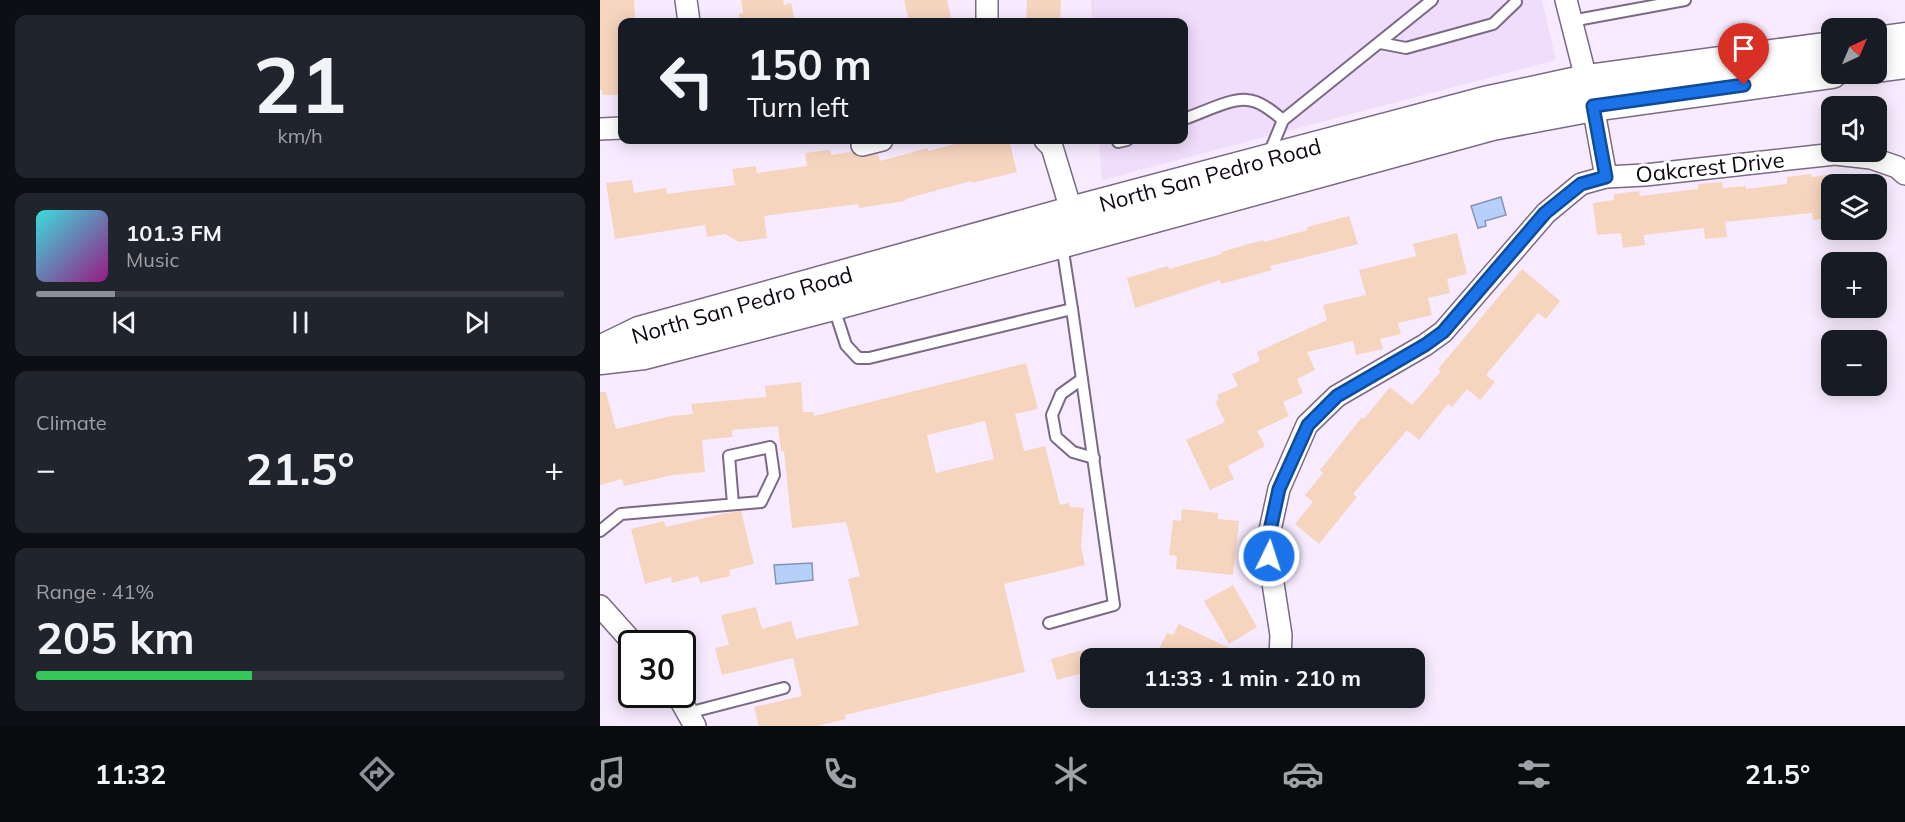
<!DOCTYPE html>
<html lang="en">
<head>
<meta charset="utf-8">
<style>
  body { margin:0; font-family:Mulish,sans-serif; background:#20242c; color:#f1f3f6; height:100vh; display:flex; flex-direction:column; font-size:22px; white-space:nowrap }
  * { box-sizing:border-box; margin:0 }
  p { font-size:20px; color:#9ea1a6 }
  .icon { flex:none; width:33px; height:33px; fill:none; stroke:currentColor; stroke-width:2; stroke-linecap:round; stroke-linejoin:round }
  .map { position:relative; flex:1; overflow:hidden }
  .drawer { display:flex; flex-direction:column; gap:15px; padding:15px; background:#0d0f14; width:600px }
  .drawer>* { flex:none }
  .hud { position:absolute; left:18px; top:18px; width:570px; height:126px; border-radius:12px; box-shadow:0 3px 15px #0003; background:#171b24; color:#f1f3f6; overflow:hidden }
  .needle { width:39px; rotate:44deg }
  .buttons { position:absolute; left:1221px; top:18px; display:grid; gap:12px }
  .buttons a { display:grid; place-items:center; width:66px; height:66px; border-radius:12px; background:#171b24; box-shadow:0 3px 15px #0003; font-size:30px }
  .speed { position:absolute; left:18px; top:630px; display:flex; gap:12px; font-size:30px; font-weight:700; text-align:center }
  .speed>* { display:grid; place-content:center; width:78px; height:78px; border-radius:50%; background:#171b24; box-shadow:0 3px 15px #0003; line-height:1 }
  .speed .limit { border:3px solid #111; border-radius:9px; background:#fff; color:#111 }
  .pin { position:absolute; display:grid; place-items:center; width:51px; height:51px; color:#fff; margin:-62px -26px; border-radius:50% 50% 50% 0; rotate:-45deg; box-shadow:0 0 6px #0007 }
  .pin .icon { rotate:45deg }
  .me { position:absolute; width:66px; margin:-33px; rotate:4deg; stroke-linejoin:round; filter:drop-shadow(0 0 4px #0008) }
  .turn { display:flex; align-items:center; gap:21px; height:126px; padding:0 30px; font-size:27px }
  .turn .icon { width:78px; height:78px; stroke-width:2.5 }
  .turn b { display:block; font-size:42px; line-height:51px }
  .big { font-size:45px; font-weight:700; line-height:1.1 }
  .drawer .card { flex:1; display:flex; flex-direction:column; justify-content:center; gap:9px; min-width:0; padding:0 21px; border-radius:12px; background:#20242c }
  .drawer .dial { align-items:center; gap:0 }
  .dial b { font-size:78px; line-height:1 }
  .song { display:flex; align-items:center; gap:18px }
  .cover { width:72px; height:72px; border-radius:9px; background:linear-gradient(135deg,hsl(180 70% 55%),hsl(310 70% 35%)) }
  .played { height:6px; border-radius:3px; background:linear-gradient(90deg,#8c9099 15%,#363941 15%) }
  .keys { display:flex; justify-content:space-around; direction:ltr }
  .heat { display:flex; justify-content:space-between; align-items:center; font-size:33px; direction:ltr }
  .charge { height:9px; border-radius:4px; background:linear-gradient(90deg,#34c759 41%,#363941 0) }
  .trip { position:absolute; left:480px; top:648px; width:345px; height:60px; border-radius:12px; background:#171b24; box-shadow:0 3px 15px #0003; font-weight:700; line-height:60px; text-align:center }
  .tabs { display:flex; height:96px; justify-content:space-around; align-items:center; background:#090b0e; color:#9ea1a6 }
  .tabs .icon { width:42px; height:42px }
  .tabs .current { color:#8c9099 }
  .tabs b { font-size:27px; color:#f1f3f6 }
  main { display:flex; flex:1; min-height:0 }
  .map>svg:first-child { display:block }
  .built { fill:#f0dcfb }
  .water { fill:#b6d0fa; stroke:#8494b4; stroke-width:1.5 }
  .building { fill:#f6d5bf; fill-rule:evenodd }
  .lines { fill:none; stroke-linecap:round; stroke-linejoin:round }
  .lane-casing { stroke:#7b6985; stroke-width:14 }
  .street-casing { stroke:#7b6985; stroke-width:24 }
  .secondary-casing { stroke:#7b6985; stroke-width:33 }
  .lane { stroke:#fff; stroke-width:10 }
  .street { stroke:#fff; stroke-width:21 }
  .secondary { stroke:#fff; stroke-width:30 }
  .route-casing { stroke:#114b97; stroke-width:15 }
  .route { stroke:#1a73e8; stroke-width:10 }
  .labels { text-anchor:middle; stroke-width:6; stroke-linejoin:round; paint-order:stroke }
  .street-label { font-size:22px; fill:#0f0812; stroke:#fff }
</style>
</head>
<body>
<main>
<section class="drawer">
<div class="card dial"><b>21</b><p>km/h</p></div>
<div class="card">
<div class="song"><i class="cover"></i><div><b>101.3 FM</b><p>Music</p></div></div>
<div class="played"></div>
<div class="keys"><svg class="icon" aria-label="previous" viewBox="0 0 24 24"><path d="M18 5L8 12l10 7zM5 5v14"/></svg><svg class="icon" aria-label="pause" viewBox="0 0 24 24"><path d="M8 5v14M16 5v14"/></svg><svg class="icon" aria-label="next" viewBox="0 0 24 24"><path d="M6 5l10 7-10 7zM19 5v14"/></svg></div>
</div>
<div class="card"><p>Climate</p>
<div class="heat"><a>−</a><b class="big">21.5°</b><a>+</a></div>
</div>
<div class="card"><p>Range · 41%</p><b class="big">205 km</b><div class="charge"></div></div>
</section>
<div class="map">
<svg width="1305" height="726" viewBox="0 0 1305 726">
  <rect width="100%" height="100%" fill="#f8ebff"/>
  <path class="built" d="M491,0H942L956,60L502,180L499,140H584V22H492Z"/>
  <g class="water">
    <path d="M901,197L906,215L885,221L886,226L878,228L871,206Z"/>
    <path d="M212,563L213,580L176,584L174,565Z"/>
  </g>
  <g class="building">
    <path d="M0,0H34L35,22H22V95H2V90H0Z"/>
    <path d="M141,0H183L184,5L191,3L195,22H140L139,14L143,13Z"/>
    <path d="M304,0H347L352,22H309Z"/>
    <path d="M427,0H461L460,22H426Z"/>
    <path d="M371,140H409L417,172L372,183L371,181L305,199V201L259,208L258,204L164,216L167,238L139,242L125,234L107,237L105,225L15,239L6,183L32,180L34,193L66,188L67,194L135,185L132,169L156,166L157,173L207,166L205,153L230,150L231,155L251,152L259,157L278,154L280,161L328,148V151Z"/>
    <path d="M1211,174L1212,177L1232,174V217L1213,220L1212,213L1125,222L1127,237L1105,239L1104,228L1044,235L1045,245L1023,248L1021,233L997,235L993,203L1014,200V194L1039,191L1040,196L1098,189V184L1122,182L1123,188L1146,186V189L1187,184V177Z"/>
    <path d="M749,216L758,244L670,266L672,270L621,284L620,280L535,308L527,278L568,266L569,269L622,254L621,252L663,240L664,242L708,230L707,227Z"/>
    <path d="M857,233L867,274L847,279L850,293L828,298L832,315L798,323L801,334L780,339L783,349L756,355L753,341L707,352L715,370L697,379L703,393L683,402L689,416L657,431L665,446L628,466L634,479L610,490L586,440L625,422L615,401L619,400L617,395L638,386L632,374L660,361L657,352L727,320L723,305L766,295L759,270L816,256L813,244Z"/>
    <path d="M922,269L960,301L946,319L938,313L886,375L895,382L880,400L867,389L852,407L848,404L819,440L807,430L753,494L757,497L719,544L695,524L713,502L705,495L723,473L720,470L762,417L764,419L790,387L812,405L841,371L838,369Z"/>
    <path d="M426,363L438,409L415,414L424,451L445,446L460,505L469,503L470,507L484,508L481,547L485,565L404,584L425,672L245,715L246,719L218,726H159L154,707L202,696L193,658L122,675L115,648L129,645L121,615L156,607L162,629L191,621L196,639L259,625L248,579L260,576L246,522L192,528L184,451H181L178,426L132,430L133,437L102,440L105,472L73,475L24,486L22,479L0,485V392H6L16,429L71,416L93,414L91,404L166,397L165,386L201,382L203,412H213L214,416ZM385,421L394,459L336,473L327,435Z"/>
    <path d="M582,509L618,513V519L639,521L633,575L576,569L577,556L569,555L573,520L581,521Z"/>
    <path d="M141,511L154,564L129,570L130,576L100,583L98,576L72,583L71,577L45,584L31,529L64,521L66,527L126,513Z"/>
    <path d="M633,585L657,627L629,644L604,601Z"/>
    <path d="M579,624L650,658H574L558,651L567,633L573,635Z"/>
    <path d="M490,648V671L457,680L451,659Z"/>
  </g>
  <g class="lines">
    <g class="lane-casing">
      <g id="lane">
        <path d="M971,21L1085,0"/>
        <path d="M780,43L806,48L893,24L916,2"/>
        <path d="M584,119C600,114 630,98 647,100C661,101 673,112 683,120"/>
        <path d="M518,142L527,140"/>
        <path d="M669,154L683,120L832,0"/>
        <path d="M233,305L246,345L258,358H269L472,309L462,245"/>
        <path d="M482,379L461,394L452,415L456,437L473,452L494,458"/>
        <path d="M0,531L21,514L161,502L174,475L170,447L129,456L133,504"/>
        <path d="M449,623L514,605L472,309"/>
        <path d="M88,713L184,688"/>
      </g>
    </g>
    <g class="street-casing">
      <g id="street">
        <path d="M86,0L89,22"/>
        <path d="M387,0V22"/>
        <path d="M966,0L993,106L1006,177"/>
        <path d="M0,129L22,128"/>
        <path d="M445,140L452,147L475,223"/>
        <path d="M262,145L282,140"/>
        <path d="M0,606L34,644"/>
        <path d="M680,658L681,635L667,544L679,489L707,425L737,396L825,345L843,332L946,213L981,184L1006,177L1045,175L1235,154L1271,158L1297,167L1305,174"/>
        <path d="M77,694L95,726"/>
      </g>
    </g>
    <g class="secondary-casing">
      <g id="secondary">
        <path d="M1276,42L1305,38"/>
        <path d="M1276,67L1305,63"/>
        <path d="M0,351L39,332L471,212L885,102L987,80L1232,47"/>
        <path d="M0,359L44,354L233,305L892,125L993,106L1232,73"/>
      </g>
    </g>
    <use href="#lane" class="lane"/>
    <use href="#street" class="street"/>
    <use href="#secondary" class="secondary"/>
  </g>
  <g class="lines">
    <g class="route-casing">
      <path id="route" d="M669,556L667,544L679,489L708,425L737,396L825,345L843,332L945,213L981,184L1006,177L993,106L1144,85"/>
    </g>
    <use href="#route" class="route"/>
  </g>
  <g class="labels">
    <g class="street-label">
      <text transform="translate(1110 167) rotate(-6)" y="8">Oakcrest Drive</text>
      <text transform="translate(610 175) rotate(-15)" y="8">North San Pedro Road</text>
      <text transform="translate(142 305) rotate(-16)" y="8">North San Pedro Road</text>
    </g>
  </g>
</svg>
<div class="buttons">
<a><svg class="needle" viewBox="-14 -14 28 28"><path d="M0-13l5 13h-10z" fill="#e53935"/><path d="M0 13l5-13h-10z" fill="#9ea1a6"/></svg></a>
<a><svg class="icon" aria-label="sound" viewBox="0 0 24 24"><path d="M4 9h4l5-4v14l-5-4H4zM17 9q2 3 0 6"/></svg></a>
<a><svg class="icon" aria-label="layers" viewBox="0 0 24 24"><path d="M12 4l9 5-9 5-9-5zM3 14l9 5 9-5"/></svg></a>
<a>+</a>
<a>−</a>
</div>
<div class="speed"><div class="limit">30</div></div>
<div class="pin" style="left:1144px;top:85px;background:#d93025"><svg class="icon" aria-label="arrive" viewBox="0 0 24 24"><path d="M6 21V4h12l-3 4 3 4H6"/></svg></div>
<svg class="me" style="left:669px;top:556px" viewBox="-20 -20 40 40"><circle r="17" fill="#1a73e8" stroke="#fff" stroke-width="3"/><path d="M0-11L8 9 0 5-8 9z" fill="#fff"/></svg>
<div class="trip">11:33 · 1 min · 210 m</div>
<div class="hud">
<div class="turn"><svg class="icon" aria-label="left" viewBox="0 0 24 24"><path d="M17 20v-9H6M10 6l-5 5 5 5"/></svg><div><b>150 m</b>Turn left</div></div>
</div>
</div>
</main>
<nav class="tabs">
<b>11:32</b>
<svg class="icon current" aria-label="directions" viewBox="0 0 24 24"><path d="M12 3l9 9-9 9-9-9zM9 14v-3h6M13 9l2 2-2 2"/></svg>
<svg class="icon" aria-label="music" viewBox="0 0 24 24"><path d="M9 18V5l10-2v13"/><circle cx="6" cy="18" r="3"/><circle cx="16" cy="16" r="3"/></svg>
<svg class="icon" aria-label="phone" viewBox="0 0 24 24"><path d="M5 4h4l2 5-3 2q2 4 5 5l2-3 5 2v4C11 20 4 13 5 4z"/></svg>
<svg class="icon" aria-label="climate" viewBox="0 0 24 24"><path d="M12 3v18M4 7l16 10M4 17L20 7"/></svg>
<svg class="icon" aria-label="car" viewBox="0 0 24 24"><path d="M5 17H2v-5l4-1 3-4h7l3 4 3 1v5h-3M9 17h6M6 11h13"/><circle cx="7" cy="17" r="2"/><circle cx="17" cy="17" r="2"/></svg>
<svg class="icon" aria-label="filters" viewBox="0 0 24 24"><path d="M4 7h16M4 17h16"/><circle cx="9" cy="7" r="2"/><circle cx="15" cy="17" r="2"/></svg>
<b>21.5°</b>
</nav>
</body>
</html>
